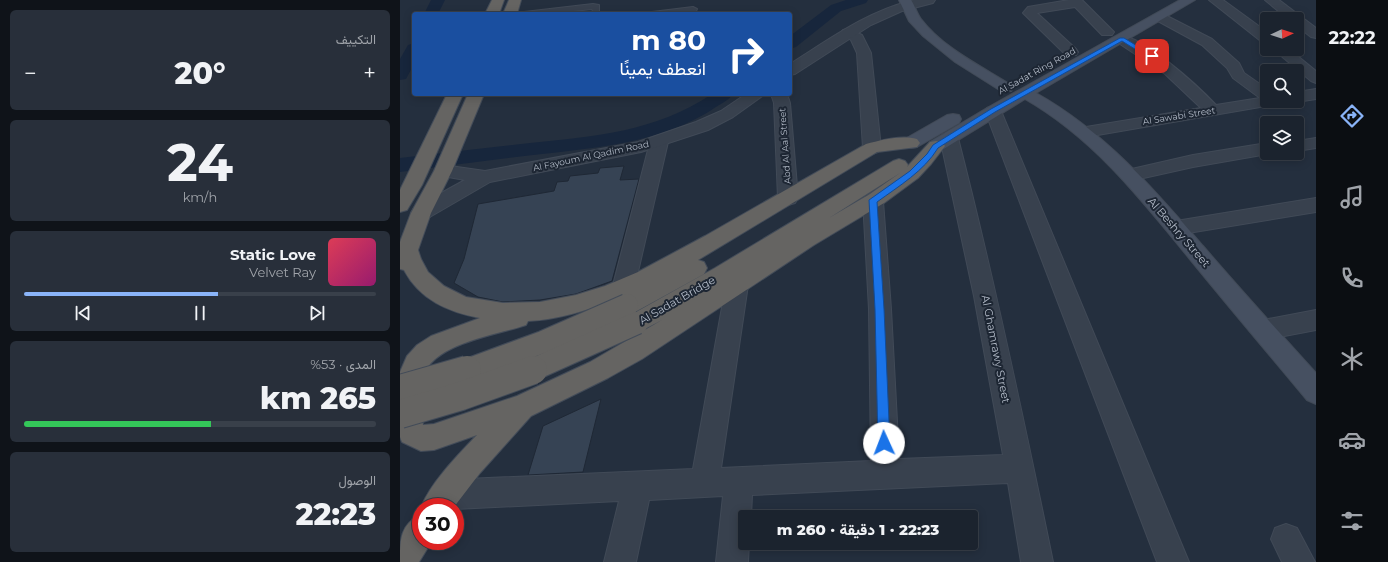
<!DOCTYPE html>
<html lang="ar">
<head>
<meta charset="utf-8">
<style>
  body { margin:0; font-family:Montserrat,Vazirmatn,sans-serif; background:#282f3a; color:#f1f3f6; direction:rtl; height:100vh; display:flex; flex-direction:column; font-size:15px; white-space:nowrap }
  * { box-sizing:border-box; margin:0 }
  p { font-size:13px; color:#a0a4aa }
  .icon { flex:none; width:22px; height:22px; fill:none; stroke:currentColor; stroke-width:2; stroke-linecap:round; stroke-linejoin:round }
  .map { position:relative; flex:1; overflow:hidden; direction:ltr }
  .drawer { display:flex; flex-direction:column; gap:10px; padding:10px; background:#0f1319; width:400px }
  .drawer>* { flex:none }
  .hud { position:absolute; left:12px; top:12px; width:380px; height:84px; border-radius:4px; box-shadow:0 2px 10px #0003,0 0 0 1px #39404a; direction:rtl; background:#1a4fa0; color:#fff; overflow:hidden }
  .needle { width:26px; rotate:86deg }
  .controls { position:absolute; left:860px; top:12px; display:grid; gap:8px }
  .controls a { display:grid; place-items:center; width:44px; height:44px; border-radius:4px; background:#1b232e; box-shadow:0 2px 10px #0003,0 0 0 1px #39404a; font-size:20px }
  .speed { position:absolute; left:12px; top:498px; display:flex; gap:8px; font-size:20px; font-weight:700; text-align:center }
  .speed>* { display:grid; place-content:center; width:52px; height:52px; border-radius:50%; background:#1b232e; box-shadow:0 2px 10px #0003,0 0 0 1px #39404a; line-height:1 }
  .speed .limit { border:6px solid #d22; background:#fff; color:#111 }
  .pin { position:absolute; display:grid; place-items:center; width:34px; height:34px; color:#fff; margin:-17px; border-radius:8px; box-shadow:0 2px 6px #0006 }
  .me { position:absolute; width:44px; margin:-22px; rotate:358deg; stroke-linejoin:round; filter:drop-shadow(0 0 3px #0008) }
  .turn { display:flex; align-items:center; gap:14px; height:84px; padding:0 20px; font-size:18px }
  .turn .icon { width:52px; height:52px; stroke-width:2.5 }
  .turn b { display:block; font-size:28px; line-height:34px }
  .big { font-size:30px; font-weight:800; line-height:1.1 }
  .drawer .tile { flex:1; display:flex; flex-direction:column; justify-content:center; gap:6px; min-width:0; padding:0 14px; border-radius:6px; background:#282f3a }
  .drawer .dial { align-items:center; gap:0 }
  .dial b { font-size:52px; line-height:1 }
  .song { display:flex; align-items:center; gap:12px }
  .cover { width:48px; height:48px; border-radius:6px; background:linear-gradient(135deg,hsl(350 70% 55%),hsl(320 70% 35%)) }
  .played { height:4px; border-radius:2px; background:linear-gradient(90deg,#8ab4f8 55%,#39404a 55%) }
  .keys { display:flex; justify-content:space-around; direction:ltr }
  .heat { display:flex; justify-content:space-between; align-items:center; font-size:22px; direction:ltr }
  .charge { height:6px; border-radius:3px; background:linear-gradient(90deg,#34c759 53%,#39404a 0) }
  .trip { position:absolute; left:338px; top:510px; width:240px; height:40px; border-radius:4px; background:#1b232e; box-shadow:0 2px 10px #0003,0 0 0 1px #39404a; font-weight:800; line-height:40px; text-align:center; direction:rtl }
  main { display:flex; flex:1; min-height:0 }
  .tabs { display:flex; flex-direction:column; width:72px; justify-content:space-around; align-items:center; background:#0b0e12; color:#a0a4aa }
  .tabs .icon { width:28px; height:28px }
  .tabs .on { color:#8ab4f8 }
  .tabs b { font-size:18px; color:#f1f3f6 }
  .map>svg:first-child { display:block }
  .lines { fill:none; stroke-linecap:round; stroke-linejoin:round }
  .canal { fill:#17263c; fill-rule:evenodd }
  .building { fill:#364354; stroke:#1f2835 }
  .service-casing { stroke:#414a57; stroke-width:2 }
  .minor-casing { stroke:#414a57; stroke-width:2 }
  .tertiary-casing { stroke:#414a57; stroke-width:2 }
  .secondary-casing { stroke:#414a57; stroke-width:2 }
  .trunk-casing { stroke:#434c59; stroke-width:2 }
  .service { fill:#38414e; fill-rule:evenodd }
  .minor { fill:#38414e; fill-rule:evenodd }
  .tertiary { fill:#38414e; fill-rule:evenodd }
  .secondary { fill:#465061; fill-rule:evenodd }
  .trunk { fill:#656462; fill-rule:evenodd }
  .trunk-bridge-far1-casing { stroke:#434c59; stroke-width:24; stroke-linecap:butt }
  .trunk-bridge-casing { stroke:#434c59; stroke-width:30; stroke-linecap:butt }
  .trunk-bridge-far1 { stroke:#656462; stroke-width:22 }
  .trunk-bridge { stroke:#656462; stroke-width:28 }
  .route { fill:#1a73e8; stroke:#114b97 }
  .labels { text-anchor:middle; stroke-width:4; stroke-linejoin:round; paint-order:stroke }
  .far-street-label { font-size:9px; fill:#b4bcc9; stroke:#1d2633 }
  .street-label { font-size:11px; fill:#b4bcc9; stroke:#1d2633 }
</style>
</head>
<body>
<main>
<nav class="tabs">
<b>22:22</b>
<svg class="icon on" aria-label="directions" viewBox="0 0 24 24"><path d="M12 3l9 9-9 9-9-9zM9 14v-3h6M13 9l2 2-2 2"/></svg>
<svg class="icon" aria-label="music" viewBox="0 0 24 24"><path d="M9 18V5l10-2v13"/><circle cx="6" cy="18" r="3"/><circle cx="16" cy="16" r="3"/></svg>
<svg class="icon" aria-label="phone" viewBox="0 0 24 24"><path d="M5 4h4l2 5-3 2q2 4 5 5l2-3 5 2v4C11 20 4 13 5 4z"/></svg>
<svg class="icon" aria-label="climate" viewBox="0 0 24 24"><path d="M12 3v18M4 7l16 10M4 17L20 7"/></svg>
<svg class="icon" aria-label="car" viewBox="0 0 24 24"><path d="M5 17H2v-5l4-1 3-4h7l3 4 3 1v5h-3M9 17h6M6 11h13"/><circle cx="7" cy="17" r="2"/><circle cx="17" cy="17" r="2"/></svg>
<svg class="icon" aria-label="filters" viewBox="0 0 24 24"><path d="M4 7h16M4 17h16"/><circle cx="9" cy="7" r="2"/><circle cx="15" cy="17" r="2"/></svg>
</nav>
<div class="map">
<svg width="916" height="562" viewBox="0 0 916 562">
  <rect width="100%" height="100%" fill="#242f3e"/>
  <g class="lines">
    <g class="canal">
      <path d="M31,0H45L38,14H24Z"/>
      <path d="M446,0H468L466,3L441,11L396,47L390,49V36L431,5Z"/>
      <path d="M14,43V64L6,79L0,80V59L8,45Z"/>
      <path d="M312,94H333C329,100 322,103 316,107C263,143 195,148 133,155C89,160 44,166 0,172V158C43,153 86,148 130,143C196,136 255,132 312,94Z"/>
    </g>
  </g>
  <g class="building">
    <path d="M224,166L220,180L239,179L212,281L176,294L140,300L103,302L78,297L54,283L64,259L78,204L154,191L157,182L168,181L170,176L198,173L200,168Z"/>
    <path d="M201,399L183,472L128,475L143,426Z"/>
  </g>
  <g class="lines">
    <g class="service-casing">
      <g id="service">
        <path d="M193,4L199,5V11H193L192,9L145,14H120L124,12Z"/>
        <path d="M293,7L297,9L296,11L272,14H248L252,12Z"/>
      </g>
    </g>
    <g class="minor-casing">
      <g id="minor">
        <path d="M669,0H682L714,32L712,35H702L675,7L637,13L676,49L678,52L676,55H666L623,13L628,7Z"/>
        <path d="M809,0H823L867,32V43L862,42Z"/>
        <path d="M865,0H879L916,28V38L911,37L897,26V19H888Z"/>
        <path d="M761,13L812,39L839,63L844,73L867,89V101H880L878,104L686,137L680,136L678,132L680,128L686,127L801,108L765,74L717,42L715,39L717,36C739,31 801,89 816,105L860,98L833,78L827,68L802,45L756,20L754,17Z"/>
        <path d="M448,29L462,35L471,53L481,148L478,152L472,154L466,152L463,148L457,53L451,40L441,33L443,30Z"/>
        <path d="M873,49H889L916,71V83L911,81Z"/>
        <path d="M916,89V99L897,102L894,101H897V92Z"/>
        <path d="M371,94H387L390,103L398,198L395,203L388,205L381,203L378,198L374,103Z"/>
        <path d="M593,106L599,108L601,111L789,562H757L585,111L587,108Z"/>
        <path d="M549,133L555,134L558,138C594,278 624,420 653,562H621L608,483L352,495L351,517H345V543H349L348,562H316L323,496L249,500L236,562H204L219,501L55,509V507L34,505L29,495L34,485L44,480L293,469L326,285L329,279L337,276L345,279L348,285L321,468L471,461L469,309L463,201L466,196L473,194L480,196L483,201L491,309L499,459L603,455L574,296L540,138L543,134Z"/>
        <path d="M259,137L265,138L268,142L234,289L231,295L223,298L215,295L212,289L250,142L253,138Z"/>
        <path d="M916,138V148L897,151V141Z"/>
        <path d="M867,143V153H873L793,167L730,181L723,179L721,175L723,171L793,155Z"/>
        <path d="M916,198V212L776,235L769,233L766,228L769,223L776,221Z"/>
        <path d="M916,310V330L863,340L855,337L851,330L855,323L863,320Z"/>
        <path d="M886,524L897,528L915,562H882L871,539L875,528Z"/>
      </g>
    </g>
    <g class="tertiary-casing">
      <g id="tertiary">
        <path d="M514,0H535L533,3L502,11L471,25L395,74L390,75V64C430,39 467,11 514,0Z"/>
        <path d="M346,94H365L333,117L308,130L241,152L90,182L28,218L21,220L14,218L11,213L14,208L65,180L37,175L34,171L37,167L43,165L85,171L238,142L296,122L321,111Z"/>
      </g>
    </g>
    <g class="secondary-casing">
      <g id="secondary">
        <path d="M499,0H511C515,6 517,14 521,19C543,48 581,66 611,85L614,88L611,91H601L555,62L523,36L509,21Z"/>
        <path d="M780,0H795L636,93C704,131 753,188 803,246C840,289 878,331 916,373V404L907,400C868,353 828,306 789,258C740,198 693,138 625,99L542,150L536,151L530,150L527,146L530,142L587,108Z"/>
        <path d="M553,114L559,115L561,119L559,123L517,147L511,148L505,147L502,143L505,139L547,115Z"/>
      </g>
    </g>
    <g class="trunk-casing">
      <g id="trunk">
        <path d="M92,0H104L99,14H85Z"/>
        <path d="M109,0H121L117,14H103Z"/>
        <path d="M47,94H63L22,185L7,210L0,212V190Z"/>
        <path d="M68,94H84L52,171L31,213L18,250L21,259L28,272L44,286L66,297L103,303L140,302L176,295L205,286L238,272L305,236L466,144C482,140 501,135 517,139L520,143L517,147L477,152L298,260L304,262L307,268L304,274L235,312L227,314L219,312L216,305L218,300C189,309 159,320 128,321L126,325C98,335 31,343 23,378C19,392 21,411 23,425L34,424L117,396L190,362L262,320L237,333L229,330L225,323L229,316L315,268L493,161L499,159L505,161L508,165L507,167L530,142L536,141L542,142L545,146L531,164L518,178L484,203L414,245L242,359L208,378L131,416L80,473L54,507H21C32,481 58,455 77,435L34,450L21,451L2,442L0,437V372L7,356L17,345L31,336L80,318C48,312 20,300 4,270L0,269V242L11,213L34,171ZM500,173L470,194L429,218Z"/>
        <path d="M21,515V541H32L19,562H0C0,540 0,524 21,515Z"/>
      </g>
    </g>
    <use href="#service" class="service"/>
    <use href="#minor" class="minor"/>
    <use href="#tertiary" class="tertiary"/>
    <use href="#secondary" class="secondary"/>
    <use href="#trunk" class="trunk"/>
    <g class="trunk-bridge-far1-casing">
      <g id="trunk-bridge-far1">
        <path d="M64,371L143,342L227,305"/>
        <path d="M130,371L237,323"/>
      </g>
    </g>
    <g class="trunk-bridge-casing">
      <g id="trunk-bridge">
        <path d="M0,389L67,370"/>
        <path d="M0,414L61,396L133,370"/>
      </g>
    </g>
    <use href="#trunk-bridge-far1" class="trunk-bridge-far1"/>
    <use href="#trunk-bridge" class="trunk-bridge"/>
  </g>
  <path class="route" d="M720,38H724L754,56L749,58L722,41L595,112L538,148C524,171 499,186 477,202L484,309L490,443L488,447L484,449L480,447L478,443L475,309L469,200L510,171L527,154L533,145L591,109Z"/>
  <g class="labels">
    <g class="far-street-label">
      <text transform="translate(637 71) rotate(-29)" y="3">Al Sadat Ring Road</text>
      <text transform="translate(779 116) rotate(-9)" y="3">Al Sawabi Street</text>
      <text transform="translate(385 146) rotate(-94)" y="3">Abd Al Aal Street</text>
      <text transform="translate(191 156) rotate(-12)" y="3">Al Fayoum Al Qadim Road</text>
    </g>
    <g class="street-label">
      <text transform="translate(779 232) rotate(49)" y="4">Al Beshry Street</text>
      <text transform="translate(277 300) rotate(-30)" y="4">Al Sadat Bridge</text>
      <text transform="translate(596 349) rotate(79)" y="4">Al Ghamrawy Street</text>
    </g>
  </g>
</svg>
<div class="controls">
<a><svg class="needle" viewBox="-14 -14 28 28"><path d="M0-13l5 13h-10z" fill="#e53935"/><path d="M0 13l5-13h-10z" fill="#a0a4aa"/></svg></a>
<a><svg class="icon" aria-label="search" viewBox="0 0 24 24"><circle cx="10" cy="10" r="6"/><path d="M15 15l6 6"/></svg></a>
<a><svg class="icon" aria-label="layers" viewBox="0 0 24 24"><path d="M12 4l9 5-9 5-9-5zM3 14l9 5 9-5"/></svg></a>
</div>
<div class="speed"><div class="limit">30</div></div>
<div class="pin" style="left:752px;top:56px;background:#d93025"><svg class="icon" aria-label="arrive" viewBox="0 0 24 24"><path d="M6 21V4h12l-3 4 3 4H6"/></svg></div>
<svg class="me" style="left:484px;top:443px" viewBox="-20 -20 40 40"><circle r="19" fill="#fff"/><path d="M0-13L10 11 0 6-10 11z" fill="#1a73e8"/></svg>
<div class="trip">22:23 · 1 دقيقة · 260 m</div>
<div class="hud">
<div class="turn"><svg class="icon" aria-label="right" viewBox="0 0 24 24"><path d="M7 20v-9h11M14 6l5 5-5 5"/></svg><div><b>80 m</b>انعطف يمينًا</div></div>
</div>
</div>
<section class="drawer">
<div class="tile"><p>التكييف</p>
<div class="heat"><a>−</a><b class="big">20°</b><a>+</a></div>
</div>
<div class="tile dial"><b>24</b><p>km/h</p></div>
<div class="tile">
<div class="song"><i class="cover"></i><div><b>Static Love</b><p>Velvet Ray</p></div></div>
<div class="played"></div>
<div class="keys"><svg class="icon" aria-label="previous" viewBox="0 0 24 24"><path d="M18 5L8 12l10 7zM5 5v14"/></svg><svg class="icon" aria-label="pause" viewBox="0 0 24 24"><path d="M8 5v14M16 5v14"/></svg><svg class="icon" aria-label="next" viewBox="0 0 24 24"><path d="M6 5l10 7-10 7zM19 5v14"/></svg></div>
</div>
<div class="tile"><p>المدى · 53%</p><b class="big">265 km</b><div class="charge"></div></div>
<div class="tile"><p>الوصول</p><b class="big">22:23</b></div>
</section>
</main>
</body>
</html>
